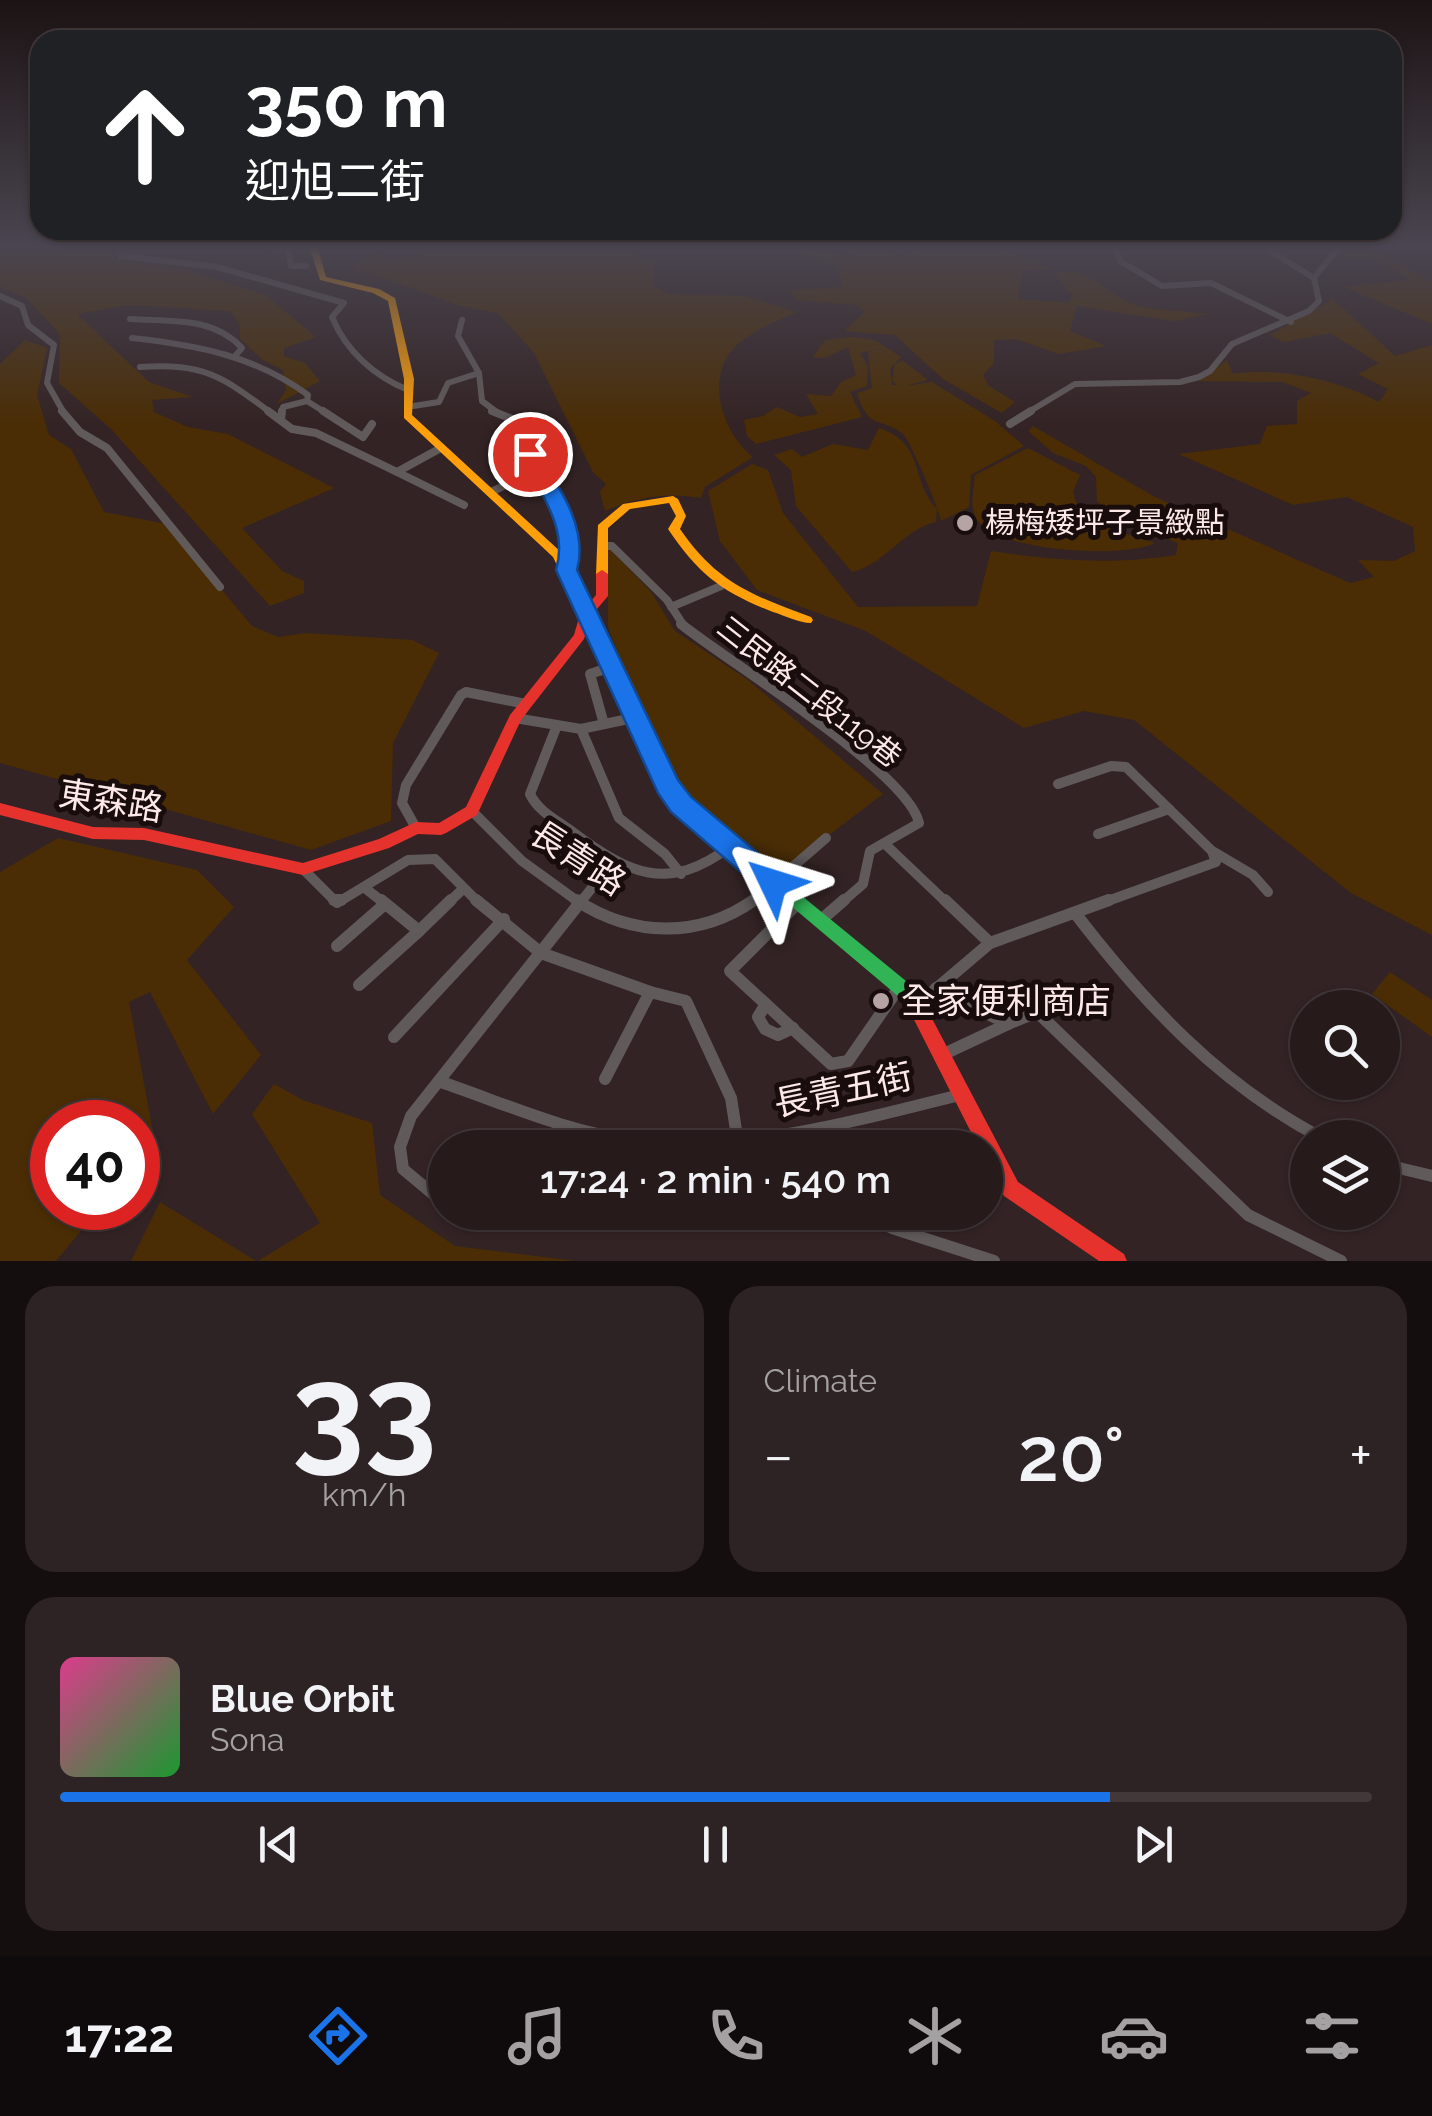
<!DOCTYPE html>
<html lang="en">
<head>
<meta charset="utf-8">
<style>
  body { margin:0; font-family:Raleway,"Noto Sans TC",sans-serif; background:#2e2324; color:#f1f3f6; height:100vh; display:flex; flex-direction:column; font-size:38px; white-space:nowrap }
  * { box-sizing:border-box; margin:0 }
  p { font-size:32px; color:#a4a1a3 }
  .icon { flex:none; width:55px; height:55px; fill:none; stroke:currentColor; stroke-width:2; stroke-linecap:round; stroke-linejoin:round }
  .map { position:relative; height:1261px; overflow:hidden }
  .sheet { display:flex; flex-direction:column; gap:25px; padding:25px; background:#150e0f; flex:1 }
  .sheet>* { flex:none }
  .guide { position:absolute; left:30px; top:30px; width:1372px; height:210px; border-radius:30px; box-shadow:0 2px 8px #0004,0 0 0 2px #42383a; background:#202124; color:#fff; overflow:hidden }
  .buttons { position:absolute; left:1290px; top:990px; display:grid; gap:20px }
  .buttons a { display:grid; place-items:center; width:110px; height:110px; border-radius:50%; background:#261a1b; box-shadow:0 2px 8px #0004,0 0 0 2px #42383a; font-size:50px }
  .speed { position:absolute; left:30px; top:1100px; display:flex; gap:20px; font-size:50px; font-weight:700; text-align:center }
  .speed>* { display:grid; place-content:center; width:130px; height:130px; border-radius:50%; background:#261a1b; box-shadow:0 2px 8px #0004,0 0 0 2px #42383a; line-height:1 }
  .speed .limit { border:15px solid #d22; background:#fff; color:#111 }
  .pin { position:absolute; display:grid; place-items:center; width:85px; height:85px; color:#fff; margin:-42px; border:5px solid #fff; border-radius:50%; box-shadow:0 2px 10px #0007 }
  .me { position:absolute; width:110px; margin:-55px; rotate:311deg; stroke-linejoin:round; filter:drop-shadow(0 0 8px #0008) }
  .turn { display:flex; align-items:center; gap:35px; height:210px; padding:0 50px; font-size:45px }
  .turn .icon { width:130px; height:130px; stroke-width:2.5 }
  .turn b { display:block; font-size:70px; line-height:85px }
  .big { font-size:75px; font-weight:600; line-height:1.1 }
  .sheet .tile { flex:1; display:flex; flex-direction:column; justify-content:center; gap:15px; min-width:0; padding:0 35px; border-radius:30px; background:#2e2324 }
  .sheet .dial { align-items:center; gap:0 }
  .dial b { font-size:130px; line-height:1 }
  .song { display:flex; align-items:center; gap:30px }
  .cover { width:120px; height:120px; border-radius:15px; background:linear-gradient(135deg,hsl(330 70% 55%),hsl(130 70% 35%)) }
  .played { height:10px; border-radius:5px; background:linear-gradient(90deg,#1a73e8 80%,#42383a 80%) }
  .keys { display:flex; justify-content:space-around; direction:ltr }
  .heat { display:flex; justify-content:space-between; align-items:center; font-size:55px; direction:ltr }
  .sheet .tiles { flex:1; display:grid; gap:25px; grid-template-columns:1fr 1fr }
  .tile:last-child { grid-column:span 2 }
  .trip { position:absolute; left:428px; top:1130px; width:575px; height:100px; border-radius:50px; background:#261a1b; box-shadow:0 2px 8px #0004,0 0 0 2px #42383a; font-weight:600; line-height:100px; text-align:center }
  .tabs { display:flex; height:160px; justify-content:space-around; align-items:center; background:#0f0a0b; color:#a4a1a3 }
  .tabs .icon { width:70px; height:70px }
  .tabs .on { color:#1a73e8 }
  .tabs b { font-size:45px; color:#f1f3f6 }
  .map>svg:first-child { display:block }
  .green { fill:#4a2d05 }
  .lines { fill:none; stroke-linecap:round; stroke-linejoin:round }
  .street-far3 { stroke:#605a5b; stroke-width:6 }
  .street-far2 { stroke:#605a5b; stroke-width:8 }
  .street-far1 { stroke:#605a5b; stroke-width:10 }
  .street { stroke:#605a5b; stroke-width:12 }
  .fast { fill:#30b455; fill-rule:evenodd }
  .slow { fill:#ff9f0a; fill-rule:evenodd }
  .jam { fill:#e5322d; fill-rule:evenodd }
  .route { fill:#1a73e8; stroke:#114b97; stroke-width:2.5 }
  .poi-dot { fill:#b6a3a3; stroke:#180c0c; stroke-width:4 }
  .labels { text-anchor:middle; stroke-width:10; stroke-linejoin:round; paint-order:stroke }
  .poi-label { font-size:30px; fill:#fce8e7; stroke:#180c0c; text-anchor:start }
  .street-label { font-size:30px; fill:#fce8e7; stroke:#180c0c }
  .near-street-label { font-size:35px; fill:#fce8e7; stroke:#180c0c }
  .near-poi-label { font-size:35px; fill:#fce8e7; stroke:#180c0c; text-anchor:start }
</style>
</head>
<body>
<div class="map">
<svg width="1432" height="1261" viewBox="0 0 1432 1261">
  <rect width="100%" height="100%" fill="#332324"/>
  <g class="green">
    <path d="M0,248H106L114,259L184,270L266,295L316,337L284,348V356L305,363L320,381L277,404L286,390L283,370L263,360L240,339V325L230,311L128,305L77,314L149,382L193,397L152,400L154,412L188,427L228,434L334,488L242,528L282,571L304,581V593L270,606L111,429L59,383L60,334L25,297L0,287Z"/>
    <path d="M425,248H634L631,253L654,262V287L671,294L745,296L797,312C776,322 752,330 735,347C704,377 723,434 753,457L705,487L701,498C665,492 638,497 605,511L600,492L606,484L593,472L534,353L498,313L461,306L351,267L376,253L385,258L420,256Z"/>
    <path d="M802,248L851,256L849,248H887L898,258L922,248H1001L1053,269L1023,270L1018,299L1068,303L1073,296L1054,274C1085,263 1105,293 1131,303C1154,311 1185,311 1209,314L1174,321L1077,306L1070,331L1106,346L1059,354L1016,339L994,340V363L983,375L989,386L1015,402L1002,413L943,379L895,335L844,331L865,312L856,305L797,300L790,290L842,287L838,266L800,254Z"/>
    <path d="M1346,248H1373L1432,282V324L1344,287L1409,280L1376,260L1340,258Z"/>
    <path d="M1333,299L1395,356L1432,345V935L1351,893L1134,720L1084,711L1024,728L866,631L757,590L720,541L708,491L752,464L768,470L783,513L858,607L977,606L991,551C1056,561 1111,565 1176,555L1178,543L1118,521L1097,501L1096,477L1086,466L1053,453L1028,431L1033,426L1155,497L1350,583L1374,577L1358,560L1394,561L1415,551L1413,527L1347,497L1293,505L1179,454L1260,444L1267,426L1297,424V401L1311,393L1282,382L1198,381L1227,360L1233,374C1281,367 1338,380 1379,402L1388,389L1358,374L1379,363L1330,333L1284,342L1270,335Z"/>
    <path d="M853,337L875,340L901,357L890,369L892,385H897L892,380L895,364L902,360L928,380L905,386L932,382L995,421L1024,446L971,475L969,507L941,521C940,512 910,439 902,433C880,417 868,430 857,393L872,388L868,352L880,348L860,353L868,366L867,386L850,392L862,417L756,444L747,436L744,420L763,416L777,407L800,417L818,414L806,394L831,396L841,382L856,375L848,347L824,358L813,357L825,340Z"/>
    <path d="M25,340L47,348L37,395L49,435L71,449L104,512L167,524L252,626L278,637L306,633L412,640L439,653L393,743L391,821L311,850L0,763V364Z"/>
    <path d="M879,428C926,444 909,478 937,509L936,522C902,530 886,564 852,572L796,506L791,470L774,455L792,449L802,457L833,444L868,450Z"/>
    <path d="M1028,448L1080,475L1073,492C1078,524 1128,534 1155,543C1124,559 998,552 977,520C969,508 974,488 975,475Z"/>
    <path d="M608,547L651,592L675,631L748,680L883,794L783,870L671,789L608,627Z"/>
    <path d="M58,838L197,870L234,907L187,960L261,1055L213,1114L150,992L129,1002L155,1143L138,1163V1122H52V1208H100L56,1261H0V872Z"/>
    <path d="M1390,972L1432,1000V1037L1372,994Z"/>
    <path d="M274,1084L303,1100L372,1123L380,1195L455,1246L576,1261H258L320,1223L252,1114Z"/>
    <path d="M160,1202L256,1261H131Z"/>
  </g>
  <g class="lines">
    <g class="street-far3">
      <path d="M270,248L288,249L291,266H306"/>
      <path d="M1116,248L1120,261L1162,286L1211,283L1291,322"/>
      <path d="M1265,248L1314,278"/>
      <path d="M121,256L217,267L344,303L332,317C346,351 374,376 408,390"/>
      <path d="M0,296L22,306L28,325L54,345L47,383L64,413"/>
      <path d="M130,319C170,322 213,316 242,348L235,356"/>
      <path d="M462,320L458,336L479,373L482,401L498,413"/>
      <path d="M132,338C197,345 255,356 308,395L307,401L283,407L282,413"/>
      <path d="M140,367C204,363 222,376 271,413"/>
      <path d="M307,401L326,413"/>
      <path d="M407,407L439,402L448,383L479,373"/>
      <path d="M1027,413L1075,384L1180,382L1199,377L1210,371L1232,344L1309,311L1319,301L1314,278L1338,248"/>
    </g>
    <g class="street-far2">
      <path d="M62,411L80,432L107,448L220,587"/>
      <path d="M268,411L292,429L316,433L397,472L439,449"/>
      <path d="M323,411L363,437L372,424"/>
      <path d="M492,411L517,421C539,470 575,514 566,570"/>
      <path d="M281,419L282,411"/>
      <path d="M1010,424L1031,411"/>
      <path d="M397,472L464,505"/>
      <path d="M491,492L518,479L533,460"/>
      <path d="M602,546H612L667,600L684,626"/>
      <path d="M671,607L721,586"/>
    </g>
    <g class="street-far1">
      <path d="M681,624C727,661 909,773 919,823L870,851L863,884L841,903"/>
      <path d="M515,718L581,729L633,718"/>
      <path d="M604,724L590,674L611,667"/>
      <path d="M556,728L530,794C538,811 555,819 570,830C629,874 667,894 731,846"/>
      <path d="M581,729L619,818L665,854L681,874"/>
      <path d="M1058,784L1111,766L1126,767L1212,851L1216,862L1102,903"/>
      <path d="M472,811L522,861L580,903"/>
      <path d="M416,828L402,803L406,785L461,695L466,692L526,704"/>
      <path d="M1098,834L1169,809"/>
      <path d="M885,844L947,903"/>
      <path d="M1214,852L1253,875L1268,892"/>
      <path d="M303,869L337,903"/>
      <path d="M365,888L384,903"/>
      <path d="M337,903L408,860L435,859L479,903"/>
      <path d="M448,903L463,889"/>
      <path d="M580,903L613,861"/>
      <path d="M751,903L826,838"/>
    </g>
    <g class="street">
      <path d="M334,900H341"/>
      <path d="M381,900L419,931L451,900"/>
      <path d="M476,900L541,953L650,992L605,1079"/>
      <path d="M576,900C632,937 699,939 754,900"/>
      <path d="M945,900L990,943"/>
      <path d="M797,904L730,971L831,1064L848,1061L900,986"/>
      <path d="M1075,913C1145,1004 1219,1084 1322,1138"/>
      <path d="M820,921L844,900"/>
      <path d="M337,946L385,904"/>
      <path d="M359,985L419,931"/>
      <path d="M936,988L1008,1024L1037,1012L1248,1215L1341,1261"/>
      <path d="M650,992L686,1001L731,1098L738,1143"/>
      <path d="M766,1004L758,1017L765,1029L778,1035L793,1028"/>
      <path d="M917,1005L990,943L1109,900"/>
      <path d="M394,1037L504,919"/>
      <path d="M944,1054L1008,1024"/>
      <path d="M441,1082C503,1103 566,1132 632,1140C744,1154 856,1120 964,1094"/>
      <path d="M1382,1164L1432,1176"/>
      <path d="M445,1204L403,1169L400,1147L411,1116L582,900"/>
      <path d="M459,1212C554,1238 656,1220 752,1212"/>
      <path d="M860,1212L892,1228L994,1261"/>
    </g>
    <path class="fast" d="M578,594L584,598L647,733L686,801L917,990L920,996L917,1002L911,1004L905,1002L676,809L633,733L572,598Z"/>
    <g class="slow">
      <path d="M310,248H318L326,277L379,289L395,298L414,379L412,415L562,553L584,598L582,601H574L553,557L404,418V379L388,301L373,293L320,280Z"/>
      <path d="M673,496L678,499L686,516L680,529C717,583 752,595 811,617L813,620L811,623C799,623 786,616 773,612C722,592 699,575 668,529L676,516L669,503L630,509L608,528V574L606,577H598L596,574L598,525L623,504Z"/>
    </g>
    <g class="jam">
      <path d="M602,570L608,574V596L592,615L584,639L521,720L477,815L446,833L441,835L418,834L389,848L303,875L144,840L93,839L0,815V803L93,827L144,828L303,863L379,839L416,822L439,823L466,807L510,715L574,635L580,614L596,595V574Z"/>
      <path d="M911,988L917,990L1018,1182L1124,1254L1127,1261H1099L1004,1196L985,1159V1148H979L902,996L905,990Z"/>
    </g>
  </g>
  <linearGradient id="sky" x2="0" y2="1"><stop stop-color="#1c1314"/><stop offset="0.58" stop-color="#4a4550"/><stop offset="1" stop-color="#4a4550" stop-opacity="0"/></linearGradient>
  <rect width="1432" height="425" fill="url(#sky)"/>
  <path class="route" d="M523,450H536C558,485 589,528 577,570L678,780L691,797L783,874L788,883L783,891L773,895L763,891L671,812L658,793L556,570C569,528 539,491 521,454Z"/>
  <g class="poi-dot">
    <circle cx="965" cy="523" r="10"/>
    <circle cx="881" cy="1001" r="10"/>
  </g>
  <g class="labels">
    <g class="poi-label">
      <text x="985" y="533">楊梅矮坪子景緻點</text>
    </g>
    <g class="street-label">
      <text transform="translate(809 692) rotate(38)" y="10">三民路二段119巷</text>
    </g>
    <g class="near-street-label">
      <text transform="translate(111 801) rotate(9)" y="12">東森路</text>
      <text transform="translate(578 858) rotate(33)" y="12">長青路</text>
      <text transform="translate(843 1090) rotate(-12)" y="12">長青五街</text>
    </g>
    <g class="near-poi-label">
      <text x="901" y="1013">全家便利商店</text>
    </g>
  </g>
</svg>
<div class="buttons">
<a><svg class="icon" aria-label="search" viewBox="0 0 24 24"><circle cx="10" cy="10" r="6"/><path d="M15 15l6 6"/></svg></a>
<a><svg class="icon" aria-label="layers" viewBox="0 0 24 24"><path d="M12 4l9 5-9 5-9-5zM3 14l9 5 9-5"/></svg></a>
</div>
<div class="speed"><div class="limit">40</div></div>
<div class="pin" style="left:530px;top:454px;background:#d93025"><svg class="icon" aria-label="arrive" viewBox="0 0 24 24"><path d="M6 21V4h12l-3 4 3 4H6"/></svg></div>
<svg class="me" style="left:773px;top:883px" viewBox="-20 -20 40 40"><path d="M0-17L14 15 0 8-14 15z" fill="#1a73e8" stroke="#fff" stroke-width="4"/></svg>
<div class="trip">17:24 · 2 min · 540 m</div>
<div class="guide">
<div class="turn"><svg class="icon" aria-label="ahead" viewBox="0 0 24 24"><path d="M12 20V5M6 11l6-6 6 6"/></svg><div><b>350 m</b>迎旭二街</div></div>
</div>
</div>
<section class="sheet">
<div class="tiles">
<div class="tile dial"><b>33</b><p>km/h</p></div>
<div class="tile"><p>Climate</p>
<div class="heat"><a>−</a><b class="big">20°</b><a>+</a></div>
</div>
<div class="tile">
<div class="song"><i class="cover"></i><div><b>Blue Orbit</b><p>Sona</p></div></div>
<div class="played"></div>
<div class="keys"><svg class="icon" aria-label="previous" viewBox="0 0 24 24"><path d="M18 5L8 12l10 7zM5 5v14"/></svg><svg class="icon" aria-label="pause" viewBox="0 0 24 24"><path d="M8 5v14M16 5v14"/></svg><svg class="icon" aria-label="next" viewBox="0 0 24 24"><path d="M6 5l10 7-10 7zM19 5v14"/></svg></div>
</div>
</div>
</section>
<nav class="tabs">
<b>17:22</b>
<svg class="icon on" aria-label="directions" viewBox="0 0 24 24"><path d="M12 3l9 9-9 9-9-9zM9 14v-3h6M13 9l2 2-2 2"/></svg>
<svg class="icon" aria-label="music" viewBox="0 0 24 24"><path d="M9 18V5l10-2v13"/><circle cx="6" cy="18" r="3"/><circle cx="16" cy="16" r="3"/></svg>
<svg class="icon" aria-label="phone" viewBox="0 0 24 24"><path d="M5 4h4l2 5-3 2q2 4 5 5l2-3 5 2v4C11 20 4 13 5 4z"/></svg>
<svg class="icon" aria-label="climate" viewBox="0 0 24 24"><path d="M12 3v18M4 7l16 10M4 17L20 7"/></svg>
<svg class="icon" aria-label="car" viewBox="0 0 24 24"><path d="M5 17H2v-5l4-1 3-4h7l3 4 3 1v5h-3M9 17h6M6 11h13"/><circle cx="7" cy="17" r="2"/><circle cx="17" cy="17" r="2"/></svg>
<svg class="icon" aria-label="filters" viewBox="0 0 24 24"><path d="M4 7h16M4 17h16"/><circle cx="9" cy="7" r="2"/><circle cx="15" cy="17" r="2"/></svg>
</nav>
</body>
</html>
